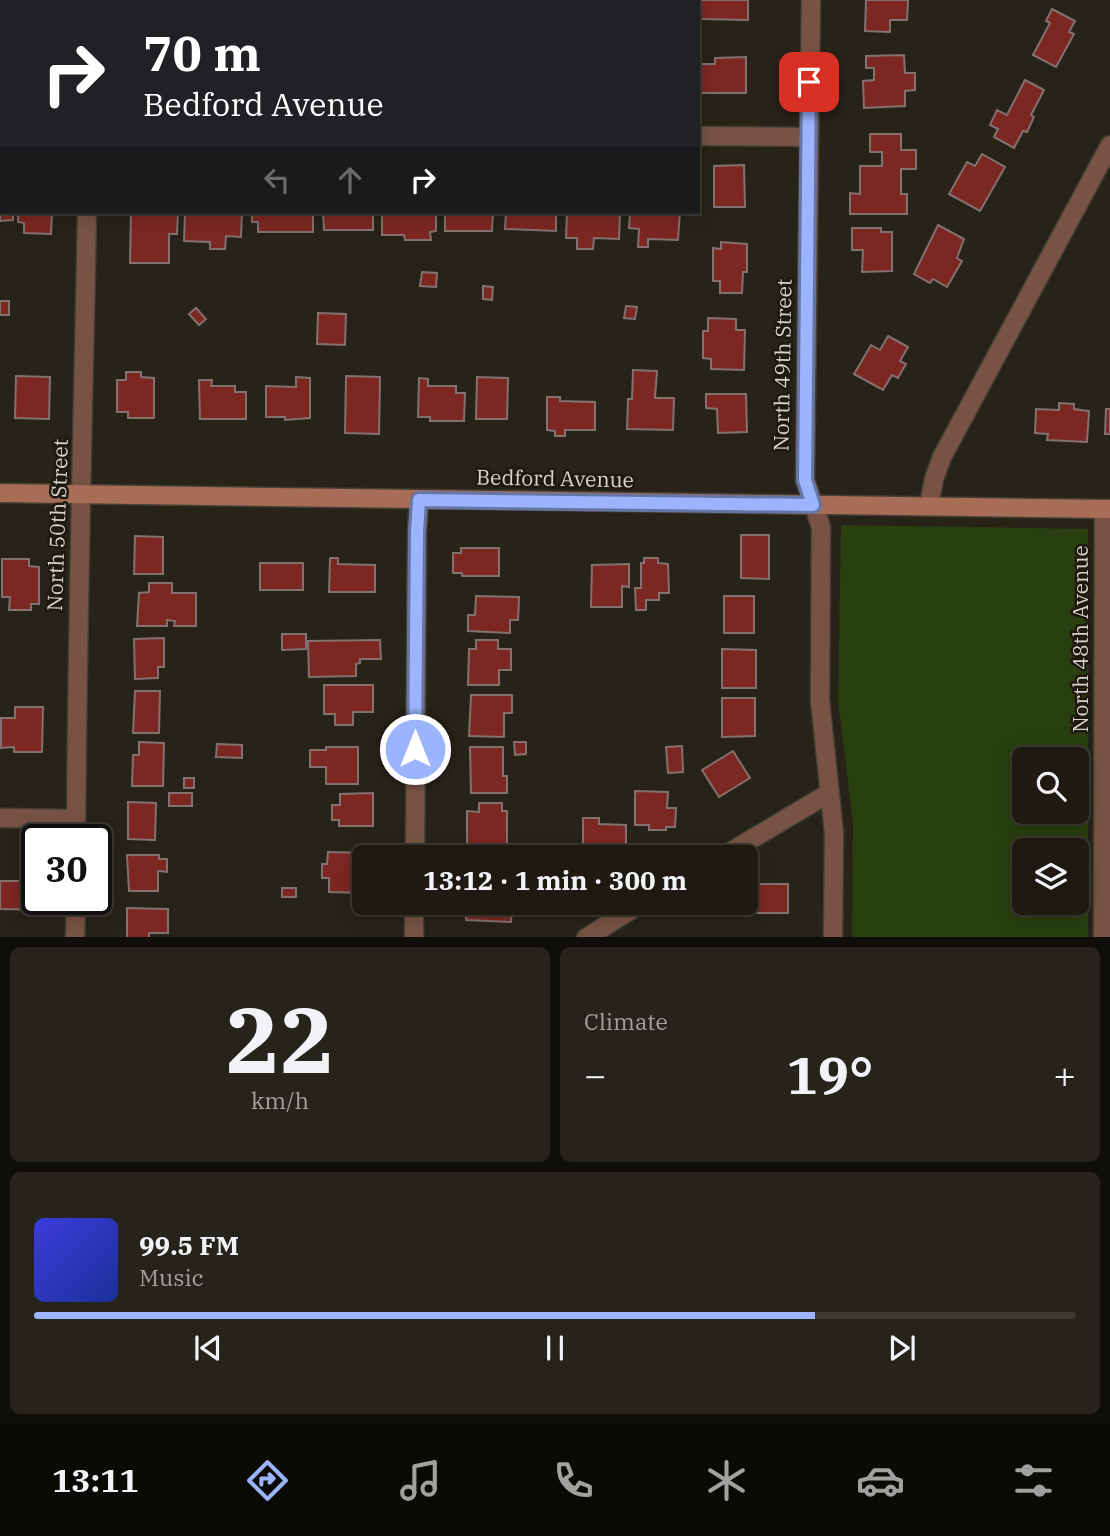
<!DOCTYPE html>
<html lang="en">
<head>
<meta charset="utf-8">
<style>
  body { margin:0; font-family:"IBM Plex Serif",serif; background:#26231b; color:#f1f3f6; height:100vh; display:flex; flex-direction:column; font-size:26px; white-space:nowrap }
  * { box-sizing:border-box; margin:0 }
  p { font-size:23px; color:#a1a19f }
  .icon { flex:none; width:38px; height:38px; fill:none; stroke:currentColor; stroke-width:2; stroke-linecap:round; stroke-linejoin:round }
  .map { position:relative; height:937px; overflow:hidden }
  .sheet { display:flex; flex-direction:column; gap:10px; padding:10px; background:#100e0a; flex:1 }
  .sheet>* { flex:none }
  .banner { position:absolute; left:0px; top:0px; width:700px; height:214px; box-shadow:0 4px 18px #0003,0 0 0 2px #3c3832; background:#202124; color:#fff; overflow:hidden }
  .buttons { position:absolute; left:1012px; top:747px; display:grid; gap:14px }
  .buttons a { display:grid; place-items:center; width:77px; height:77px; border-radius:10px; background:#1e1a12; box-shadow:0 4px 18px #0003,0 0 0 2px #3c3832; font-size:35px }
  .speed { position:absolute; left:21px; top:824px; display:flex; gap:14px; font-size:35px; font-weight:700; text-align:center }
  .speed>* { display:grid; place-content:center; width:91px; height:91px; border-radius:50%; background:#1e1a12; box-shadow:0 4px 18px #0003,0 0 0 2px #3c3832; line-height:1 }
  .speed .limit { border:4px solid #111; border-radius:10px; background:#fff; color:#111 }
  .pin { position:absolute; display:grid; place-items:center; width:60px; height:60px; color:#fff; margin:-30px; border-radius:14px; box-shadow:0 4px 10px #0006 }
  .me { position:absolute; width:77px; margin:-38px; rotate:0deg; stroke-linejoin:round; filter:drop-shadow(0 0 5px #0008) }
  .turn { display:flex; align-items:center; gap:24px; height:147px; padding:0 28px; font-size:32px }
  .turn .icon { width:91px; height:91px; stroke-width:2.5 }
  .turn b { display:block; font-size:49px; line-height:60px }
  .lanes { display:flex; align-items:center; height:66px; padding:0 28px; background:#0003; justify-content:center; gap:35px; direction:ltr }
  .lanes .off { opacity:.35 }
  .big { font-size:52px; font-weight:700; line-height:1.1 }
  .sheet .widget { flex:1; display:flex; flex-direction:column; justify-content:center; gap:10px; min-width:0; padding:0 24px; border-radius:10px; background:#26231b }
  .sheet .dial { align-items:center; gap:0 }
  .dial b { font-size:91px; line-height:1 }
  .song { display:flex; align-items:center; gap:21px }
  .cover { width:84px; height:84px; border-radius:10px; background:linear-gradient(135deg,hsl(240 70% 55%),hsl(230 70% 35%)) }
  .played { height:7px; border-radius:4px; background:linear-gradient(90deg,#9cb4fd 75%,#3c3832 75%) }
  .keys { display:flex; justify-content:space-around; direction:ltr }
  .heat { display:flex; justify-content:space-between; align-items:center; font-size:38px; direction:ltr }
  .sheet .tiles { flex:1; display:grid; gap:10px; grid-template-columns:1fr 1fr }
  .widget:last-child { grid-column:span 2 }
  .trip { position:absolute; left:352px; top:845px; width:406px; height:70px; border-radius:10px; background:#1e1a12; box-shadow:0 4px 18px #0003,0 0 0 2px #3c3832; font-weight:700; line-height:70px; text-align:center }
  .tab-bar { display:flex; height:112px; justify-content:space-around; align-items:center; background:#0c0a07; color:#a1a19f }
  .tab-bar .icon { width:49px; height:49px }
  .tab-bar .current { color:#9cb4fd }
  .tab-bar b { font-size:32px; color:#f1f3f6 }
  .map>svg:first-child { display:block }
  .green { fill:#293f0f; fill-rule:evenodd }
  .building { fill:#7d2723; stroke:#82716f; stroke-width:2 }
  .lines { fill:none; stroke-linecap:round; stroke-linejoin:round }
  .street-casing { stroke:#443f35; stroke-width:21 }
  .secondary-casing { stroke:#443f35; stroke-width:21 }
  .street { stroke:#785345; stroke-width:18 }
  .secondary { stroke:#a76d56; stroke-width:18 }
  .route-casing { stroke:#6575a4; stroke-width:18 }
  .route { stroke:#9cb4fd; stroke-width:12 }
  .labels { text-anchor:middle; stroke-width:5; stroke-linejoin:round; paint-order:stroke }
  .street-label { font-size:21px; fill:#d6d3cc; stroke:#1e190f }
</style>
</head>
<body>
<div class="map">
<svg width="1110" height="938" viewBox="0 0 1110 938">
  <rect width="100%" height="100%" fill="#282318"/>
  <path class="green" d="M841,525L1088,529V937H852L853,823L838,700ZM1024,760H1076V812H1024ZM1024,850H1076V903H1024Z"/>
  <g class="building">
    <path d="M700,0H748V20L700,19Z"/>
    <path d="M866,0H908L907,20H890V32L865,31Z"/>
    <path d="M1052,9L1075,21L1069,32L1074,34L1056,67L1033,55L1050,23L1046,21Z"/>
    <path d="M904,55L905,73H915V90L905,91V106L864,108L863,81L874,80V68H866V56Z"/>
    <path d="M746,57V93H698V59L700,64H715V58Z"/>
    <path d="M1025,80L1044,90L1031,115L1034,117L1027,132L1023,131L1014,148L994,137L998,129L990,125L997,110L1007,115Z"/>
    <path d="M870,134H901V150H916V169H901V194H907V214H850V193L860,194V166H882V152H870Z"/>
    <path d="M982,154L1005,167L980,211L949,194L967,162L975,166Z"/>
    <path d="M744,165L745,207H714V166Z"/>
    <path d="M0,191L2,212H13V220L0,221Z"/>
    <path d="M18,212H52L51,234L24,233V223L18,222Z"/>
    <path d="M131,212H178L177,234H169V263H130Z"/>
    <path d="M185,212H242L241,237L226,236L225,249H210V242L184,241Z"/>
    <path d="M252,212H313V232H258V222H252Z"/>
    <path d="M323,212H373V230H324Z"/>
    <path d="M382,212H436V231L430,232L431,240H405L404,235H382Z"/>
    <path d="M445,212H493L492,231H445Z"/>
    <path d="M506,212H556V231L505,229Z"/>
    <path d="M567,212H620L619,239L594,238L593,249H577V238H566Z"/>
    <path d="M630,212H680L678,240L648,239V247H638L639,229L629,228Z"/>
    <path d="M938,225L964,239L957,258L962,261L947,287L933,279L930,283L914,274Z"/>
    <path d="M852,228H881V232H892V271L862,272L863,250H852Z"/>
    <path d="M721,242L747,244V272H743L742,293H720V281H713V248L721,249Z"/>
    <path d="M422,272L437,273L436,287L420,286Z"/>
    <path d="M483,286L493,287L492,300L483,299Z"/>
    <rect x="0" y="301" width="9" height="14"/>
    <path d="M626,306L637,307L635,319L624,318Z"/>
    <path d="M196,308L206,319L199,325L189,314Z"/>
    <path d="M318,313L346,314L345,345L317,344Z"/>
    <path d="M708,318L736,319V330H745L744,370L711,369V359L703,358V331H708Z"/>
    <path d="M888,336L908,347L900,361L906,364L898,378L892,375L883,390L854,374L871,345L880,350Z"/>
    <path d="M633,370L657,371L655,398H674L673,430L627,429L628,399H632Z"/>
    <path d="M126,372H141V377L154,378V418H128V412H117V380H126Z"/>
    <path d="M16,376L50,377L49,419L15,418Z"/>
    <path d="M346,376L380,377L379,434L345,433Z"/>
    <path d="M296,377L310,378V418L285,420V417H266V386L296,387Z"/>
    <path d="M477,377L508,378L507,419H476Z"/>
    <path d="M419,378L428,379V386H456V393H465L464,421H430V417H418Z"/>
    <path d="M199,380H212L211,386H235V392H246V419H200Z"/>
    <path d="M706,394H746L747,432L718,433L717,409L706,408Z"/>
    <path d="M547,397H560V401L595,402V430H565V436H555V431L547,430Z"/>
    <path d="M1059,403L1074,404V409L1089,411L1087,442L1047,440L1048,434L1035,433L1036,409L1059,410Z"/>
    <path d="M1106,409H1110V434H1105Z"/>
    <path d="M741,535H769V579L741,578Z"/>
    <path d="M135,536L163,537V574H134Z"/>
    <path d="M461,548H499V576H462V573H453V553H461Z"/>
    <path d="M330,558H338V564L375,565V592H329Z"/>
    <path d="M644,558H658V563L668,564L669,593H659V600H646V610H636L635,588H641V563H644Z"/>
    <path d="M2,559H29V566L39,567V604H31V610H9L10,597H2Z"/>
    <rect x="260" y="563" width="43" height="27"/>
    <path d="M629,564V587L622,586V607H591L592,565Z"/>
    <path d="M149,583H172V593H196V626H174L175,621L167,620V626H137L139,593L149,592Z"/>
    <path d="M476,596L519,597L518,620H510V633L468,631V615H475Z"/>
    <rect x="724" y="596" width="30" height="37"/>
    <path d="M282,634H306V649L282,650Z"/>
    <path d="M164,638V667H158V678L135,679L134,639Z"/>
    <path d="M380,640L381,659H360V663L356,664V676L309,677L308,641Z"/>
    <path d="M476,640H498V649H511V670H499V685H468L469,649H476Z"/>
    <path d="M722,649L756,650V688H722Z"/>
    <path d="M324,685H373V712H353V725H335V714H324Z"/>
    <path d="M135,691H160L159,733H133Z"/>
    <path d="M471,695H512V713H504V737L469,736Z"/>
    <path d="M722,698H755V736L722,737Z"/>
    <path d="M15,707H43L42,752H14V747L1,748V718H15Z"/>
    <path d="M139,742L164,743L163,786H132L133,755H139Z"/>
    <path d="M514,742H526V754L515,755Z"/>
    <path d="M217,744L242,745V758L216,757Z"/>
    <path d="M682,746L683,772L668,773L666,747Z"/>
    <path d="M326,747H358V784H326V767H310V750H326Z"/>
    <path d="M470,747H503V776H507V793H471Z"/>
    <path d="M733,751L750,778L719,797L702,770Z"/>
    <rect x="184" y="778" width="10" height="10"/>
    <path d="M635,791L668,792L667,808H676L675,827H666V830H649V825H635Z"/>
    <rect x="169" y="793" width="23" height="13"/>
    <path d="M373,793V826H339V820H332V805H340V794Z"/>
    <path d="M128,802L156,803L155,840L128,839Z"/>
    <path d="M479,803H502V811H507V846H467V811L479,812Z"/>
    <path d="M583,818H599V824L626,825V847H616V852H583Z"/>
    <path d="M328,852L372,853V858H364V893L329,892V878H322V864H327Z"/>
    <path d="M127,855H159V859H167V872L158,871V891H129Z"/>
    <path d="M0,881H37V900H44L43,910L0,909Z"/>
    <path d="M746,884H788V913H732V903H746Z"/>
    <rect x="282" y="888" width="14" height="9"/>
    <path d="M466,903H512L511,922L466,920Z"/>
    <path d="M127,908L168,909V933H149V938H127Z"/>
  </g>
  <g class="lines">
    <g class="street-casing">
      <g id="street">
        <path d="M811,0L805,480L821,527L820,700L834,833L833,938"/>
        <path d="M90,2V0"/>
        <path d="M0,127H2"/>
        <path d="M698,136L808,137"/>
        <path d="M929,506L934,479L942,457L1110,145"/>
        <path d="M0,818L76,819"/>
        <path d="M76,840C77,630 83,421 87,212"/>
        <path d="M415,858L417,532L419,500"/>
        <path d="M720,858L829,793"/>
        <path d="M75,938L76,900"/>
        <path d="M414,938V903"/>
        <path d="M586,938L642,903"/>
        <path d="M1103,938L1104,509"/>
      </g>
    </g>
    <g class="secondary-casing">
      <path id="secondary" d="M0,493L1110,509"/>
    </g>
    <use href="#street" class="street"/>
    <use href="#secondary" class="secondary"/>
  </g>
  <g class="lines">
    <g class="route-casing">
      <path id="route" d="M415,749L417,532L419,500L813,505L805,480L809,82"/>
    </g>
    <use href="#route" class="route"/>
  </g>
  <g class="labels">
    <g class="street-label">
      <text transform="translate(783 365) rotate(-89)" y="7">North 49th Street</text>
      <text transform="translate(555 479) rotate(1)" y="7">Bedford Avenue</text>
      <text transform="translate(58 525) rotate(-88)" y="7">North 50th Street</text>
      <text transform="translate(1081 639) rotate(-90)" y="7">North 48th Avenue</text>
    </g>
  </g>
</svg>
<div class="buttons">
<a><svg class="icon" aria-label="search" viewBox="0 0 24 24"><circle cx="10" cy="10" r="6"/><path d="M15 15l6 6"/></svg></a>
<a><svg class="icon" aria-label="layers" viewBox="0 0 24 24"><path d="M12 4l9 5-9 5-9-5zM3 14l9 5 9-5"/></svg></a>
</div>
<div class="speed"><div class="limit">30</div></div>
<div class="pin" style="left:809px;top:82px;background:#d93025"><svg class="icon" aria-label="arrive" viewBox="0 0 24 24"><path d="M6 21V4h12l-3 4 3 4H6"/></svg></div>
<svg class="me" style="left:415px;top:749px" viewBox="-20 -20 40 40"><circle r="17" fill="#9cb4fd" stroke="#fff" stroke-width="3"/><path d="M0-11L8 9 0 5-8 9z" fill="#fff"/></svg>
<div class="trip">13:12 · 1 min · 300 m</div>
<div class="banner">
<div class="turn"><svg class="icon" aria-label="right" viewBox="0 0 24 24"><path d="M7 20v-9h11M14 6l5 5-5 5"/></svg><div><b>70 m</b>Bedford Avenue</div></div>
<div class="lanes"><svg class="icon off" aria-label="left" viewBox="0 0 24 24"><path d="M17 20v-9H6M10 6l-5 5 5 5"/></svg><svg class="icon off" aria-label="ahead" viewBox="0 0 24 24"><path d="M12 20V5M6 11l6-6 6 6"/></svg><svg class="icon" aria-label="right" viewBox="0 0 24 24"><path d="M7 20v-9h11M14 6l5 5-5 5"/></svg></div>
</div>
</div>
<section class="sheet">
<div class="tiles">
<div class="widget dial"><b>22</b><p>km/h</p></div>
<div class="widget"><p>Climate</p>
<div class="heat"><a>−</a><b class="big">19°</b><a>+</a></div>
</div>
<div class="widget">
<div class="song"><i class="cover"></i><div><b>99.5 FM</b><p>Music</p></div></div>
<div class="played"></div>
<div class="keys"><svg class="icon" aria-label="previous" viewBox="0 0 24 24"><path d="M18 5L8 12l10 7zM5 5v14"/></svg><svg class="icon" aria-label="pause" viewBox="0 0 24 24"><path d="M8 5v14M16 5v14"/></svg><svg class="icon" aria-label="next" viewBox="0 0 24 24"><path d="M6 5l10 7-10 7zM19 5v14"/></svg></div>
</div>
</div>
</section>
<nav class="tab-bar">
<b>13:11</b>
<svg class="icon current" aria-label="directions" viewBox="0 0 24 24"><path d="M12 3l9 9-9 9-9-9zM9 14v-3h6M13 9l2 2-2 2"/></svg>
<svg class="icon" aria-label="music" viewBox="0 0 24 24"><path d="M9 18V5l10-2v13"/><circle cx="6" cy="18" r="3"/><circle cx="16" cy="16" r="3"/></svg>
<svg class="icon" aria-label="phone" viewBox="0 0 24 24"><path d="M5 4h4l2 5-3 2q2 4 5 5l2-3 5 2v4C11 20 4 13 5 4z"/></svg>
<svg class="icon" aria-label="climate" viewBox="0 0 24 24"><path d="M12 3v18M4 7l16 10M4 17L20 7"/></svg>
<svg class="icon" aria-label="car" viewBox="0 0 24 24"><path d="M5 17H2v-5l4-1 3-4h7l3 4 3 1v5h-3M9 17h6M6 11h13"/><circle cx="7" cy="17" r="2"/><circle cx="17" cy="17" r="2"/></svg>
<svg class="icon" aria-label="filters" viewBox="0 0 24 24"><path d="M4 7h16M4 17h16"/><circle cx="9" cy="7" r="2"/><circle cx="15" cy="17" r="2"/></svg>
</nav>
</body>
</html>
